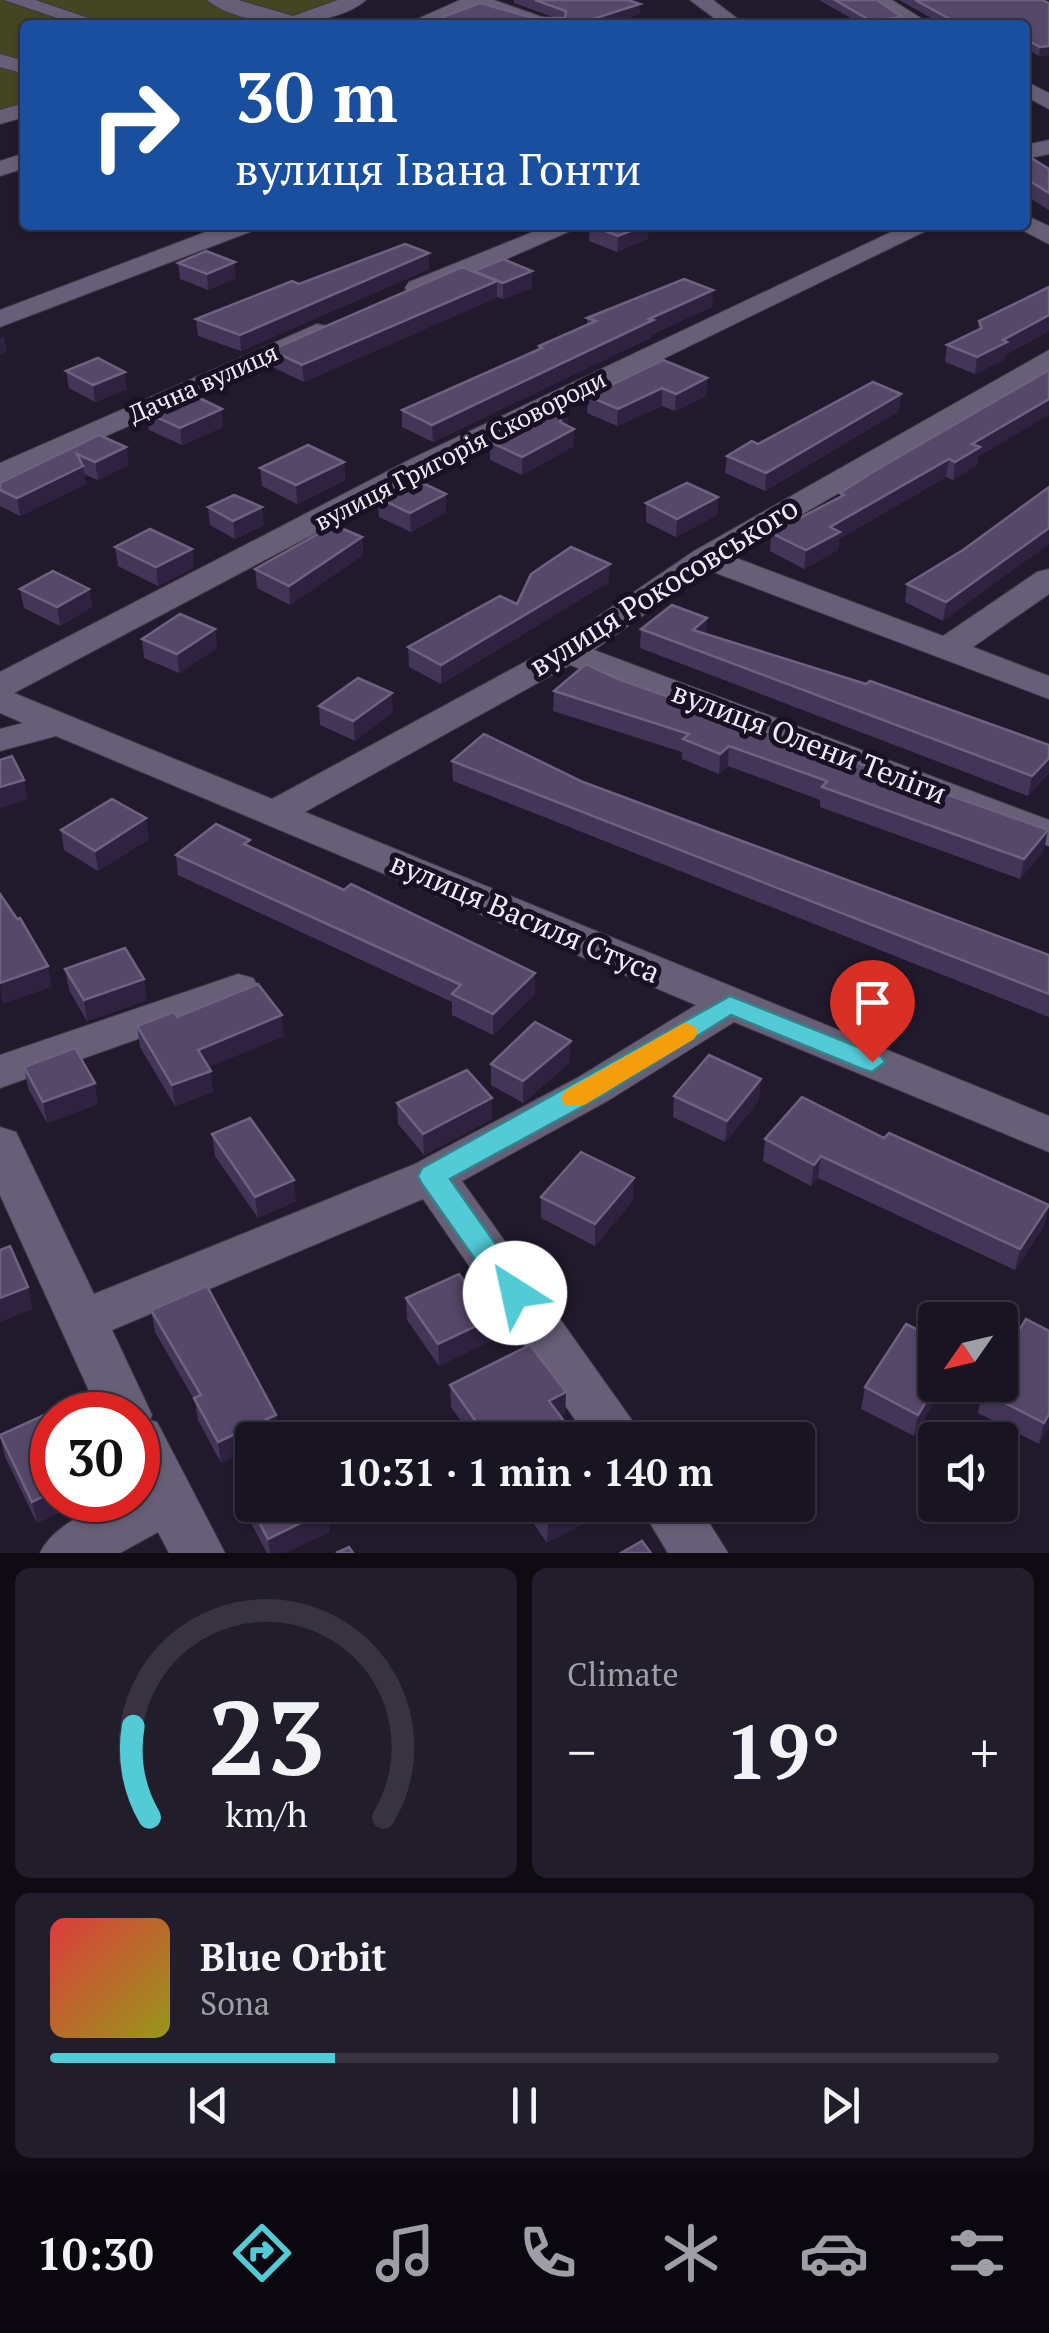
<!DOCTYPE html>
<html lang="en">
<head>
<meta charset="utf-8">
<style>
  body { margin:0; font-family:"PT Serif",serif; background:#221d2a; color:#f1f3f6; height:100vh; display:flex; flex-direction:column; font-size:38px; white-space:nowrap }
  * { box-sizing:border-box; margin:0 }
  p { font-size:32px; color:#9f9ea5 }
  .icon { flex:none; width:55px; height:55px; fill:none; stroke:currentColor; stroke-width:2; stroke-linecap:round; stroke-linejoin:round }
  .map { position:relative; height:1553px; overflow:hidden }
  .details { display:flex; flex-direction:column; gap:15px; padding:15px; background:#0e0b13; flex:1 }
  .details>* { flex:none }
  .guide { position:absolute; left:20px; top:20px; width:1010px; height:210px; border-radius:10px; box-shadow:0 2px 8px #0004,0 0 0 2px #373340; background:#1a4fa0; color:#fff; overflow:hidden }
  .needle { width:65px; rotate:236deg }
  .controls { position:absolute; left:918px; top:1302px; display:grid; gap:20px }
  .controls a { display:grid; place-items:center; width:100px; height:100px; border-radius:10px; background:#191422; box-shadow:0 2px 8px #0004,0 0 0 2px #373340; font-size:50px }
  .speed { position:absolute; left:30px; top:1392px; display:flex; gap:20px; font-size:50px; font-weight:700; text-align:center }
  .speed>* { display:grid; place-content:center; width:130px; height:130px; border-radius:50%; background:#191422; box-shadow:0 2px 8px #0004,0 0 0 2px #373340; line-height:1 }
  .speed .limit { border:15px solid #d22; background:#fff; color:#111 }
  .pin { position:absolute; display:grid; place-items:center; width:85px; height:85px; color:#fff; margin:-102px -42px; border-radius:50% 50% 50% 0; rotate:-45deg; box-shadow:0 0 10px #0007 }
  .pin .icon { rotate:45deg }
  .me { position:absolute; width:110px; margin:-55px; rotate:325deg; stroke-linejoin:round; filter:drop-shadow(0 0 8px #0008) }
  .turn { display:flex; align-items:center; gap:35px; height:210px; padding:0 50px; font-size:45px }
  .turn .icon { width:130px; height:130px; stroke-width:2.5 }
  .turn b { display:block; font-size:70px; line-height:85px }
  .big { font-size:75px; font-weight:600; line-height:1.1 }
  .details .widget { flex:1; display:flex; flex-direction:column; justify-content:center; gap:15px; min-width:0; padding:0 35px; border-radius:15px; background:#221d2a }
  .details .dial { align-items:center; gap:0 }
  .dial svg { height:260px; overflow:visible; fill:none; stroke:#373340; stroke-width:7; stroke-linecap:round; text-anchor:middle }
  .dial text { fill:#f1f3f6; stroke:none }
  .song { display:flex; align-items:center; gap:30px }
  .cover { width:120px; height:120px; border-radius:15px; background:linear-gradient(135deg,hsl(0 70% 55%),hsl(60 70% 35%)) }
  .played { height:10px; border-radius:5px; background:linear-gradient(90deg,#52cbd7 30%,#373340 30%) }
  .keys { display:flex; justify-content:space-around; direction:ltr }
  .heat { display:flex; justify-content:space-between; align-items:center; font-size:55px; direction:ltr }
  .details .tiles { flex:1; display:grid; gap:15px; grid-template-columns:1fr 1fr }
  .widget:last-child { grid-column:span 2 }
  .trip { position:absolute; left:235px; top:1422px; width:580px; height:100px; border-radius:10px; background:#191422; box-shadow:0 2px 8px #0004,0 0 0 2px #373340; font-weight:600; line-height:100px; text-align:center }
  .dock { display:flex; height:160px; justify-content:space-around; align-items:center; background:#0a080e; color:#9f9ea5 }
  .dock .icon { width:70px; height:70px }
  .dock .on { color:#52cbd7 }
  .dock b { font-size:45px; color:#f1f3f6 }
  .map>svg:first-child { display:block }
  .green { fill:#444621 }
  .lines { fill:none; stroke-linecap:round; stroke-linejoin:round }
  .minor-casing { stroke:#3d3847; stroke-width:2 }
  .minor { fill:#675f77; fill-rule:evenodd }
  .wall { fill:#433558 }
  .shaded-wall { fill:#2e2240 }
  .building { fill:#564869; stroke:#6e6280; stroke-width:2.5 }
  .route { fill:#52cbd7; stroke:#35848c; stroke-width:2.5 }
  .slow { fill:#f59e0b }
  .labels { text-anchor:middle; stroke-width:10; stroke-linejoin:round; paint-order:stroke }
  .far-street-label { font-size:25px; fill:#f0ebf9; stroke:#181023 }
  .street-label { font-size:30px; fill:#f0ebf9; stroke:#181023 }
</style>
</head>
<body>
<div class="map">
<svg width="1049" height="1553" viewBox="0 0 1049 1553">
  <rect width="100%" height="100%" fill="#211a2d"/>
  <path class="green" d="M0,0H350L279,25H25V110L0,118Z"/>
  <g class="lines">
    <g class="minor-casing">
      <g id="minor">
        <path d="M4,0H35L109,25H78Z"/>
        <path d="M207,0H238L293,16L338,0H366C330,31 242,29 207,0Z"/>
        <path d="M460,0H494L565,25H534L478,9L433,25H404Z"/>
        <path d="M690,0H713L746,25H723Z"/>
        <path d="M868,0H892L932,25H908Z"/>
        <path d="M0,54L25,61V74L0,67Z"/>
        <path d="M1025,81L1049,93V109L1025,96Z"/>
        <path d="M25,103V117L0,124V110Z"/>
        <path d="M1049,140V154L1025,159V145Z"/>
        <path d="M25,153V168L0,176V161Z"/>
        <path d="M1025,215L1049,226V244L1016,227L1025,225Z"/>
        <path d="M224,225H258L255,230L0,327V310Z"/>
        <path d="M550,225H584L427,294H409L405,288L409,282Z"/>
        <path d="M906,225H938L435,470L14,693L272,799L556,645L694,551L1049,350V370L731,556L943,636L1037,572L1049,569V594L973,647L1049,676V699L708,570L594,650L1049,820V846L570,665L305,812L1049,1116V1152L734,1022L609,1100L462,1181L646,1440H589L423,1199L112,1330L152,1415L150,1420L157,1422L225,1553H169L158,1532L120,1553H40C54,1523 105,1500 138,1500V1415H100L0,1195V1127L16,1132L94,1294L415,1164L577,1078L696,1005L56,736L0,751V729L23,723L0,713V672L413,458Z"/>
        <path d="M317,324L327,326L331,332L327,338L0,483V463Z"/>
        <path d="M238,974L253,978L259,988L253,998L0,1088V1055Z"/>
        <path d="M639,1505H698L728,1553H668Z"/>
      </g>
    </g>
    <use href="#minor" class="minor"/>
  </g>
  <g class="wall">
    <path d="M514,0H628L640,4V14L607,25H421L533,18H556L514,3Z"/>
    <path d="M819,0H877L901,25H863Z"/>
    <path d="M899,0H1042L1049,3V55L1039,56L1025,48V25H944Z"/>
    <path d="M1025,154L1049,169V210L1025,195Z"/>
    <path d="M590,225L648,239L617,252L589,241Z"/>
    <path d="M429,253V269L241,351L198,336L196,319L299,284Z"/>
    <path d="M178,263L236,278L208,290L180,279Z"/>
    <path d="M474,272L532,288L503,299L497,297L304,382L272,367L271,350Z"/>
    <path d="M1049,287V331L1005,355V359L975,374L945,362L947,345L978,330L979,321Z"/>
    <path d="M712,307L652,334V337L433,442L402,427V410L539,349V346L587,325V318Z"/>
    <path d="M1049,370L978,457L977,465L953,480L946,477L839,539L838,550L804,569L770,551L771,533L840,497V493Z"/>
    <path d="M66,371L127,389L95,402L69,388Z"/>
    <path d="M707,378L706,396L675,411L662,406L617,426L587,413L588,396Z"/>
    <path d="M901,394L899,411L765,491L725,473L727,456Z"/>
    <path d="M568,405L566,425L574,446L522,475L490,460V442Z"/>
    <path d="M147,413L223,427L182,445L149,430Z"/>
    <path d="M99,435L126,447L128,465L98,480L84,474L86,484L20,516L0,506V483Z"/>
    <path d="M344,462L345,480L297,504L262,486L260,468Z"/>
    <path d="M446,494V512L411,532L379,517L378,498Z"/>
    <path d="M718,497L717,515L676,537L646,522V503Z"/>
    <path d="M208,507L264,525L235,539L210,525Z"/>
    <path d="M362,537L363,555L290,605L257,588L255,569Z"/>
    <path d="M115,547L192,549L194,567L158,586L118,566Z"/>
    <path d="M963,550L943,621L905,602L907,584Z"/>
    <path d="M609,582L441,684L409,667L408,647L517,604Z"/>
    <path d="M20,589H89L92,607L60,626L24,608Z"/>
    <path d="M707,618L706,634L1049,745V773L1028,796L640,648L641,629Z"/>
    <path d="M215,629L217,648L179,673L144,658L142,639Z"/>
    <path d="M618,679L1044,850L1020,879L820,807V800L728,766L719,774L682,759V752L553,711L554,691Z"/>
    <path d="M319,706L393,712L355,741L320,725Z"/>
    <path d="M452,761L583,782L1049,955V1017L453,781Z"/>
    <path d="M61,830L149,839L98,871L64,850Z"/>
    <path d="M250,847L344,890L535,973V994L493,1035L452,1015V1002L178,875L176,855Z"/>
    <path d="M65,969L147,1000L87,1021L69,990Z"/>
    <path d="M177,1017L284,1036L208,1067L213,1092L175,1106L140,1047L137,1026Z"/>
    <path d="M570,1062L523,1103L491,1085V1064Z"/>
    <path d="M24,1067L98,1104L47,1123L28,1088Z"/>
    <path d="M674,1096L759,1100L725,1142L673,1117Z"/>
    <path d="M492,1098V1119L424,1155L398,1124L397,1103Z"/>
    <path d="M212,1134L296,1201L258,1218L215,1156Z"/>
    <path d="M884,1138L1049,1205L1044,1226L1015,1270L818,1178L811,1186L763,1161L765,1139Z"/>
    <path d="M541,1197L633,1200L595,1246L541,1218Z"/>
    <path d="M406,1298L492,1340L439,1366L407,1320Z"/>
    <path d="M151,1310L276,1415L278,1437L252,1440V1449L221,1463L198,1420L195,1401L155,1332Z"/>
    <path d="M1049,1331V1427L1039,1444L978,1413L982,1391Z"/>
    <path d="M450,1385L566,1392L565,1414L561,1416L578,1440H474L451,1407Z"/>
    <path d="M945,1385L914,1436L861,1409L865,1387Z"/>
    <path d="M0,1435L52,1500H86L37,1523L5,1457Z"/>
    <path d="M242,1490L327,1510L329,1532L285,1553H267L245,1512Z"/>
    <path d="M521,1505H612V1508L547,1543Z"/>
  </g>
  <g class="shaded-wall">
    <path d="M640,4V14L607,25H574Z"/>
    <path d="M902,17L901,25H871V21Z"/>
    <path d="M1049,46V55L1039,56L1040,47Z"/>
    <path d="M646,225H649L648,239L617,252L618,236Z"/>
    <path d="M429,253V269L241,351L240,335Z"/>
    <path d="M235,262L236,278L208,290L207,274Z"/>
    <path d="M532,271V288L503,299V283Z"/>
    <path d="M497,281V298L304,382L302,365Z"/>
    <path d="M713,290L712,307L652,334V337L433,442L432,425L649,319Z"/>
    <path d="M1049,310V331L1005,355V359L975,374L977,357Z"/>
    <path d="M4,336L7,352L0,355V339Z"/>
    <path d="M125,372L127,389L95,402L93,385Z"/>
    <path d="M707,378L706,396L675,411L676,394Z"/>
    <path d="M662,388V406L617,426L618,409Z"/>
    <path d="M901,394L899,411L765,491L766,473Z"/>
    <path d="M1049,399V415L978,457L977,465L953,480L955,462L972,444Z"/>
    <path d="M568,405V422L562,435L574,429V446L522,475V457L560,422Z"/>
    <path d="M222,409L223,427L182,445L180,428Z"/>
    <path d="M126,447L128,465L98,480L95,462Z"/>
    <path d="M949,459L946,477L839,539L838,550L804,569L806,550L830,527Z"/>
    <path d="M344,462L345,480L297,504L296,485Z"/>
    <path d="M83,466L86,484L20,516L17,498Z"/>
    <path d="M446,494V512L411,532L410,513Z"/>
    <path d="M718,497L717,515L676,537L677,519Z"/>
    <path d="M262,507L264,525L235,539L233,521Z"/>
    <path d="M1049,528V544L943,621L946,602Z"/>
    <path d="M362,537L363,555L290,605L289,586Z"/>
    <path d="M192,549L194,567L158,586L156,567Z"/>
    <path d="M610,564L609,582L441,684V665Z"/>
    <path d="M89,589L92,607L60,626L57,607Z"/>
    <path d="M707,618L706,637L693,630Z"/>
    <path d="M215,629L217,648L179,673L177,654Z"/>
    <path d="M392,693L393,712L355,741L353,721Z"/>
    <path d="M729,746L728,766L719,774L720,754Z"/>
    <path d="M1049,758V773L1028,796L1032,776Z"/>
    <path d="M24,780L28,800L0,808V787Z"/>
    <path d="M146,818L149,839L98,871L95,851Z"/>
    <path d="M1048,830L1044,850L1020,879L1024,859Z"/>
    <path d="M48,966L52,987L2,1004L0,983Z"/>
    <path d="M535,973V994L493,1035V1014Z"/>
    <path d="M144,979L147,1000L87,1021L84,1000Z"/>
    <path d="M282,1015L284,1036L200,1071L198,1050Z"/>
    <path d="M571,1041L570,1062L523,1103V1081Z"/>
    <path d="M211,1071L213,1092L175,1106L172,1085Z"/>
    <path d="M761,1079L759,1100L725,1142L727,1121Z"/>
    <path d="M95,1083L98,1104L47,1123L43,1102Z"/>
    <path d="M492,1098V1119L424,1155L423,1134Z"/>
    <path d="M821,1156L818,1178L811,1186L814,1165Z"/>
    <path d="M634,1178L633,1200L595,1246V1224Z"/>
    <path d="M294,1180L296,1201L258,1218L255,1197Z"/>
    <path d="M1049,1205L1044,1226L1015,1270L1020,1249Z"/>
    <path d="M28,1287L33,1309L0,1322V1298Z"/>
    <path d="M491,1319L492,1340L439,1366L438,1344Z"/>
    <path d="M936,1385H945L914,1436L918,1415Z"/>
    <path d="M566,1392L565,1414L549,1422V1401Z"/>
    <path d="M1049,1414V1427L1039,1444L1044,1423Z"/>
    <path d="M276,1415L278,1437L271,1440H252V1449L221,1463L218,1442Z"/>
    <path d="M52,1492V1500H86L37,1523L32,1502Z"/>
    <path d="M578,1505H612V1508L547,1543L548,1521Z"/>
    <path d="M327,1510L329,1532L285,1553H270L268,1539Z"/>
  </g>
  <g class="building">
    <path d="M535,0H628L640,4L574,25H525L519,23L514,25H421L480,3L533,18H565L566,11Z"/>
    <path d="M835,0H877L902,17L871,21Z"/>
    <path d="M915,0H1042L1049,3V46L1040,47L1025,39V25H961Z"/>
    <path d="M1025,154L1049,169V193L1025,178Z"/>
    <path d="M590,225H646L618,236Z"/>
    <path d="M405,244L429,253L240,335L196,319L292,281L299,284Z"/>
    <path d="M206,251L235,262L207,274L178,263Z"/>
    <path d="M503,259L532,271L503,283L474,271Z"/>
    <path d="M462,267L497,281L302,365L271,350Z"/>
    <path d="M684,279L713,290L649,319L653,320L432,425L402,410L542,348L539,346L596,321L587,318Z"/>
    <path d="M1049,287V315L1003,340L1007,342L977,357L947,345L982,328L979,321Z"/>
    <path d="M98,358L125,372L93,385L66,371Z"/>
    <path d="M663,360L707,378L676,394L662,388L618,409L588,396Z"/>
    <path d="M1049,370V399L972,444L980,447L955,462L949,459L830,527L840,532L806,550L771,533L844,495L840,493L876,470Z"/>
    <path d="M873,382L901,394L766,473L727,456L752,441L758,444Z"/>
    <path d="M191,394L222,409L180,428L147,413Z"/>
    <path d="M568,405L560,422L574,429L522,457L490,442Z"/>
    <path d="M99,435L126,447L95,462L77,454L83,466L17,498L0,490V483Z"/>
    <path d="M308,445L344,462L296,485L260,468Z"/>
    <path d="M414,479L446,494L410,513L378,498Z"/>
    <path d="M687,483L718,497L677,519L646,503Z"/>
    <path d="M1049,487V528L946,602L907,584L963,550Z"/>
    <path d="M234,495L262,507L233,521L208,507Z"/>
    <path d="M334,525L362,537L289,586L255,569Z"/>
    <path d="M150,529L192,549L156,567L115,547Z"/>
    <path d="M571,547L610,564L441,665L408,647L500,596L517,604L531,574Z"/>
    <path d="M53,571L89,589L57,607L20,589Z"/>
    <path d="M672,605L707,618L693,630L866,684L870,681L1049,745V758L1032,776L641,629Z"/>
    <path d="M180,614L215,629L177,654L142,639Z"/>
    <path d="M586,664L618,679L1048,830L1024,859L822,787L827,781L729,746L720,754L683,739L689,734L554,691Z"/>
    <path d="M358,678L392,693L353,721L319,706Z"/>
    <path d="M484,734L583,782L1049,955V994L452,761Z"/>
    <path d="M12,756L24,780L0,787V760Z"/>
    <path d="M112,799L146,818L95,851L61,830Z"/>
    <path d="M216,824L250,840L244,844L344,890L351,884L535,973L493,1014L452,994L461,985L176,855Z"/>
    <path d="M0,894L17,919L20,918L48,966L0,983Z"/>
    <path d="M125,948L144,979L84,1000L65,969Z"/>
    <path d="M258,984L282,1015L198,1050L211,1071L172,1085L137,1026L174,1012L177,1017Z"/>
    <path d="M535,1022L571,1041L523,1081L491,1064Z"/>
    <path d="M75,1048L95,1083L43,1102L24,1067Z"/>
    <path d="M709,1055L761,1079L727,1121L674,1096Z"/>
    <path d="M467,1070L492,1098L423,1134L397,1103Z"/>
    <path d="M802,1097L884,1138L889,1133L1049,1205L1020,1249L821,1156L814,1165L765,1139Z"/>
    <path d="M250,1118L294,1180L255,1197L212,1134Z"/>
    <path d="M581,1152L634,1178L595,1224L541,1197Z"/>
    <path d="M10,1246L28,1287L0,1298V1250Z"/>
    <path d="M459,1274L491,1319L438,1344L406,1298Z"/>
    <path d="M207,1286L276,1415L218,1442L194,1398L201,1395L151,1310Z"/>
    <path d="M1026,1319L1049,1331V1414L1044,1423L982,1391L986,1385H1000V1362Z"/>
    <path d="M906,1324L935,1338L936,1385L918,1415L865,1387Z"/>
    <path d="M530,1345L566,1392L549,1401L578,1440H489L450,1385Z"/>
    <path d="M62,1407L66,1415H52V1492L32,1502L0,1435Z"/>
    <path d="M252,1485V1505H324L327,1510L268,1539L242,1490Z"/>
    <path d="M536,1505H578L548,1521Z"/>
    <path d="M642,1541L651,1553H621Z"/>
    <path d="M349,1547L353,1553H336Z"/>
  </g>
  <path class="route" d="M730,996L881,1056L885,1062L872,1072L862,1069L731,1015L602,1096L450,1179L530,1293L526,1302L515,1305L505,1302L422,1184L418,1176L422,1168Z"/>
  <path class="slow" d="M684,1023L694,1026L698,1032L694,1039L584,1105H565L561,1098L565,1091Z"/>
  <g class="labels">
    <g class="far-street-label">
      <text transform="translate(203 383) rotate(-24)" y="9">Дачна вулиця</text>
      <text transform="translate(460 450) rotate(-27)" y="9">вулиця Григорія Сковороди</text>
    </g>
    <g class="street-label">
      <text transform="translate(664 587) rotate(-32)" y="10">вулиця Рокосовського</text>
      <text transform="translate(809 743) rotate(21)" y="10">вулиця Олени Теліги</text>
      <text transform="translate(525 918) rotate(23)" y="10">вулиця Василя Стуса</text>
    </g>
  </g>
</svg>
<div class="controls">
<a><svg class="needle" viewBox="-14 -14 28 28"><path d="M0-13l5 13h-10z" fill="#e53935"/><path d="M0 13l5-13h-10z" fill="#9f9ea5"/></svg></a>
<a><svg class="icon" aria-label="sound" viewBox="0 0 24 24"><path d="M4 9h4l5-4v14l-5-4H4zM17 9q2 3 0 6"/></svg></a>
</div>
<div class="speed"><div class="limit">30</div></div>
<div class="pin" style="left:872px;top:1062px;background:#d93025"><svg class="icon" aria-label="arrive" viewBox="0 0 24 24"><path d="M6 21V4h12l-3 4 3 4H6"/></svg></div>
<svg class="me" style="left:515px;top:1293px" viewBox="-20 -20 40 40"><circle r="19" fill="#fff"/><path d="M0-13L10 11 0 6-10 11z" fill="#52cbd7"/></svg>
<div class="trip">10:31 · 1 min · 140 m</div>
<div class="guide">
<div class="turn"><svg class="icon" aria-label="right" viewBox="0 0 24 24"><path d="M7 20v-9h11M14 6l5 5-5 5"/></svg><div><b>30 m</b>вулиця Івана Гонти</div></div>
</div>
</div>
<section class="details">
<div class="tiles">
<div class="widget dial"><svg viewBox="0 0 100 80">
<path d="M14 69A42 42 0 1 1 86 69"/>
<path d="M14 69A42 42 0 0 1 9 41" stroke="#52cbd7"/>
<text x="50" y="56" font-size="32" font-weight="700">23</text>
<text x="50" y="72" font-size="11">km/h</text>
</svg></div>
<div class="widget"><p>Climate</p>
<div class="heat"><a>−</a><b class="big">19°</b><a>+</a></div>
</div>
<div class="widget">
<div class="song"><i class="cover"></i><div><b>Blue Orbit</b><p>Sona</p></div></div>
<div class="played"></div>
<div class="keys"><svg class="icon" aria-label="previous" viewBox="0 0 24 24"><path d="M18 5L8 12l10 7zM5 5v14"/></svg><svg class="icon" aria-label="pause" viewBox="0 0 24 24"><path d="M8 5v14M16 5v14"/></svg><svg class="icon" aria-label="next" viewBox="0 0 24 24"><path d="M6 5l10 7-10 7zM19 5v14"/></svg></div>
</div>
</div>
</section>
<nav class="dock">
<b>10:30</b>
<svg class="icon on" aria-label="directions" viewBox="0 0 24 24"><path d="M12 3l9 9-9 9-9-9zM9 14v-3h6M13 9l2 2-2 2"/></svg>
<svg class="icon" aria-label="music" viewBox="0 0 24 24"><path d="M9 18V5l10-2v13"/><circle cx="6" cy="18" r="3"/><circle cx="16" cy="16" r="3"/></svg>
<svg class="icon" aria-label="phone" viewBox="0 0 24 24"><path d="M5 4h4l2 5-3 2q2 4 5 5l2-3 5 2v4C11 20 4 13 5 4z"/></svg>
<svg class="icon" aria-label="climate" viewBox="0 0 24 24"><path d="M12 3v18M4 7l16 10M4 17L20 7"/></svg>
<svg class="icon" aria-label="car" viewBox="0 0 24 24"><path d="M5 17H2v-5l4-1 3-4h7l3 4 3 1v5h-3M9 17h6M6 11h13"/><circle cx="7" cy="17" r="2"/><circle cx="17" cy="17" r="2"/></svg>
<svg class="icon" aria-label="filters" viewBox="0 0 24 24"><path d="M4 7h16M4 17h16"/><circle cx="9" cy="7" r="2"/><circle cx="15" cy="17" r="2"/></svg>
</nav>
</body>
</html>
